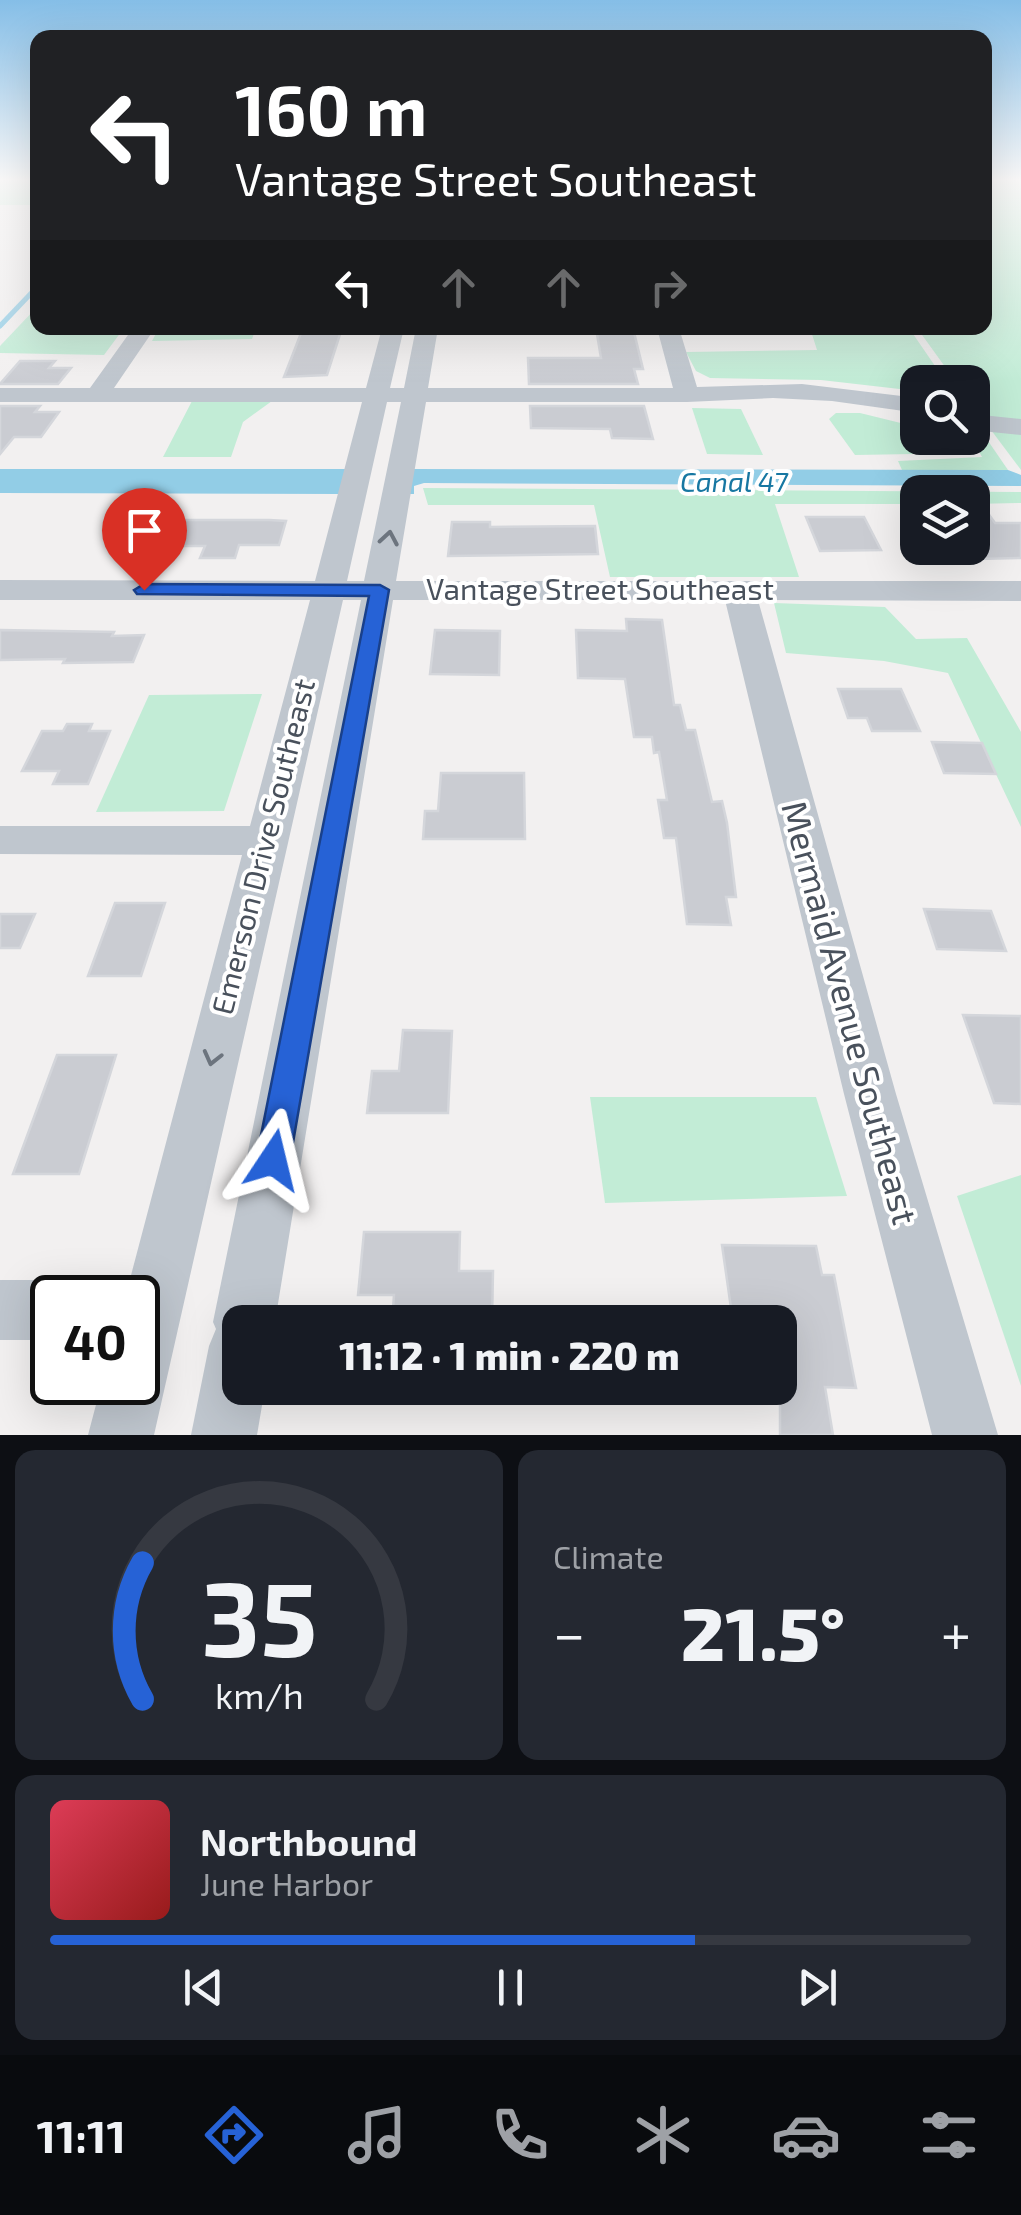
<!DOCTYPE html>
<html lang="en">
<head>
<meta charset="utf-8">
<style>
  body { margin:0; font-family:"Exo 2",sans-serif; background:#242831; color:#f1f3f6; height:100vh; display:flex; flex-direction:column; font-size:38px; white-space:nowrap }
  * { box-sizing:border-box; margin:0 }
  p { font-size:32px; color:#9ea1a6 }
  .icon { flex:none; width:55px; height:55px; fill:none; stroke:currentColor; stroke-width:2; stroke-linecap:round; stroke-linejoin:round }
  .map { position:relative; height:1435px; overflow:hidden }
  .side { display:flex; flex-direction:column; gap:15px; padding:15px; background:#0d0f14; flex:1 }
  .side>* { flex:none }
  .hud { position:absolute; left:30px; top:30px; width:962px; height:305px; border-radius:20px; box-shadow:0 10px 40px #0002; background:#202124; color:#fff; overflow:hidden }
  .tools { position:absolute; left:900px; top:365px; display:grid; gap:20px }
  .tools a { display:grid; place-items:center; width:90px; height:90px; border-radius:20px; background:#171b24; box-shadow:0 10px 40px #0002; font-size:50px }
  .speed { position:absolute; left:30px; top:1275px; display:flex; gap:20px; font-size:50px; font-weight:700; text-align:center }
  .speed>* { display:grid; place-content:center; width:130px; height:130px; border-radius:50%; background:#171b24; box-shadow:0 10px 40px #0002; line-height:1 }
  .speed .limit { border:5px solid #111; border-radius:15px; background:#fff; color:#111 }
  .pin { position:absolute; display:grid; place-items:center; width:85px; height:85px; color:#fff; margin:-102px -42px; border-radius:50% 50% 50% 0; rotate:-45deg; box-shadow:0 0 10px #0007 }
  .pin .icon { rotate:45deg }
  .me { position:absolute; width:110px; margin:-55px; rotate:10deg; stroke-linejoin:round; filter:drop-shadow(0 0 8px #0008) }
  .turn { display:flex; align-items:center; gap:35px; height:210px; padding:0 40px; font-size:45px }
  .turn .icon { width:130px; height:130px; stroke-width:2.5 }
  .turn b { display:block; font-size:70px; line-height:85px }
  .lanes { display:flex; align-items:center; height:95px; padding:0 40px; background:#0003; justify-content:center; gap:50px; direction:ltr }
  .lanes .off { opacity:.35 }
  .big { font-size:75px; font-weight:800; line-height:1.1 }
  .side .widget { flex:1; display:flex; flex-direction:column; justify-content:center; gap:15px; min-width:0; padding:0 35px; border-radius:20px; background:#242831 }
  .side .dial { align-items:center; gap:0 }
  .dial svg { height:260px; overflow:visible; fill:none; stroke:#363941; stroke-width:7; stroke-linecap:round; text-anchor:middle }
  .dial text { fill:#f1f3f6; stroke:none }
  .song { display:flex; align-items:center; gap:30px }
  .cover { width:120px; height:120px; border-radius:15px; background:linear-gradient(135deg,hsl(350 70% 55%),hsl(0 70% 35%)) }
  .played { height:10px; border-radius:5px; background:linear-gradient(90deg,#2662d6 70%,#363941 70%) }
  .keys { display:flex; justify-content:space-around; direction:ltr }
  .heat { display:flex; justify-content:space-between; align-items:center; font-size:55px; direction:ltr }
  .side .tiles { flex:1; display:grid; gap:15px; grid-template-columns:1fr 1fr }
  .widget:last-child { grid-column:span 2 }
  .trip { position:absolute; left:222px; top:1305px; width:575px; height:100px; border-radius:20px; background:#171b24; box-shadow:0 10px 40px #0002; font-weight:800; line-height:100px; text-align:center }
  .tabs { display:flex; height:160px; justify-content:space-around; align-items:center; background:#090b0e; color:#9ea1a6 }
  .tabs .icon { width:70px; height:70px }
  .tabs .active { color:#2662d6 }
  .tabs b { font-size:45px; color:#f1f3f6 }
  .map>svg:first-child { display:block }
  .green { fill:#c2ecd6 }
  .water { fill:#92cde6 }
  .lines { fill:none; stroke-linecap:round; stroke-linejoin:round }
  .stream { stroke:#92cde6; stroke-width:5 }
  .building { fill:#caccd2; stroke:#d4d6db; stroke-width:2.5 }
  .minor { fill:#bfc6ce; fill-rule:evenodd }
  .oneway { stroke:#6c747e }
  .route { fill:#2662d6; stroke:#19408b; stroke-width:2.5 }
  .labels { text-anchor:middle; stroke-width:8; stroke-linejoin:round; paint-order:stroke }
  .far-water-label { font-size:28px; font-style:italic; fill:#1777a2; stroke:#fff }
  .street-label { font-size:30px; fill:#49515c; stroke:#fff }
  .near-street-label { font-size:35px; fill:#49515c; stroke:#fff }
</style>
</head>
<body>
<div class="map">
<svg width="1021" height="1435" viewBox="0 0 1021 1435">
  <rect width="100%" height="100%" fill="#f2f0f0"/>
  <g class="green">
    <rect x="0" y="181" width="37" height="24"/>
    <path d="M985,181H1021V470L973,406L972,382H956L917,328H985Z"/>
    <path d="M37,307L38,328H124L104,355L0,353V346Z"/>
    <path d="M159,328H256L252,339L152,341Z"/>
    <path d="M810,328H909L946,382H918L917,391L821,380L710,378L696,371L686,352L817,350Z"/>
    <path d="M192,401H272L243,422L231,457H163Z"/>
    <path d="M692,408L741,409L763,455L707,454Z"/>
    <path d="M836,413H860L917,427L918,438H963L973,453L855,455L829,419Z"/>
    <path d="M973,419L1008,470H902L898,461L982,457L972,438Z"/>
    <path d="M423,488L1021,492V503L973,504L972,492H918L917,504H775L799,577H610L594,505H428Z"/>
    <path d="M774,603L885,607L916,639L967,638L1021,732V827L948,673L884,661L786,653Z"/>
    <path d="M262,694L224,811L96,812L149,695Z"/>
    <path d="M590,1097H816L847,1196L605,1203Z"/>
    <path d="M1021,1175V1386L957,1196Z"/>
  </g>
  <g class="water">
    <path d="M0,469H347L341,494L0,493Z"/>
    <path d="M413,469L1008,470L1021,475V486L424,483L414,486V494H409Z"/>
  </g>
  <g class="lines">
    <path class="stream" d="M0,326L38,286"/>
  </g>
  <g class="building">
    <path d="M303,328H342L327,375L284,377Z"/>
    <path d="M596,328H633L643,369H634L638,384H529L528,358H601Z"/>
    <path d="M20,361H55L49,368H71L58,384H0Z"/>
    <path d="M0,406H40L35,412H59L41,437H14L0,454Z"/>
    <path d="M530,406H644L653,439L612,438L610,429L531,428Z"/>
    <path d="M972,491L995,523H1021V558L978,559L972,551Z"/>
    <path d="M806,517H864L881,550L820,551Z"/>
    <path d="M163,520H269L286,521L279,545H239L235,558H200L205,546H151Z"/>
    <path d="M452,522H490V527L595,526L598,554L448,556Z"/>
    <path d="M626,619L662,620L674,705H680L686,730H695L712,802L722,801L727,823L736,897H726L731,925L687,924L676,838H664L658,800H667L659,752L654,753L652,737H634L625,679L578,678L576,630L627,631Z"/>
    <path d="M0,630L114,632L112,636L144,635L133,662L63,663L65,659L0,660Z"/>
    <path d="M435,630L500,631L499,675L430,674Z"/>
    <path d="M838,689H901L920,731H872L867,718H848Z"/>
    <path d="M67,724H92L89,731H110L88,784H53L59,771H22L42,731H63Z"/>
    <path d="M932,742L982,743L996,774L944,773Z"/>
    <path d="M441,773H524L525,839H423L425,811H438Z"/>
    <path d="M115,903H165L141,976H88Z"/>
    <path d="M924,909L991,911L1006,951L937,949Z"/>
    <path d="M0,914H35L20,948H0Z"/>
    <path d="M963,1015L1021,1016V1104L994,1103Z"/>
    <path d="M403,1030L452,1031L448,1113H367L372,1071H399Z"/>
    <path d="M57,1055H116L79,1174H13Z"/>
    <path d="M364,1232H460L459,1271H493L492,1322H392L394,1295H358Z"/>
    <path d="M722,1245L816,1246L822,1275H834L856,1388L825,1387L833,1435H780V1322H733Z"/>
  </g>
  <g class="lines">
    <g class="minor">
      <path d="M133,328H155L114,388H366L382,328H404L390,388H404L416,328H438L428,388H673L657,328H679L697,387L802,384L918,398V413L832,401L773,398L687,402H426L396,581H1021V601L758,600L896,1094L998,1435H932L844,1094L725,600H393L275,1322H240V1388H265L257,1435H191L209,1346L216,1329L213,1322L361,600H343L154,1435H88L102,1382H138V1298H125L242,855L0,854V826H250L310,600H0V580L315,581L362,402H0V388H90ZM387,402H401L364,581H347Z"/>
      <path d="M972,414L1021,419V435L972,430Z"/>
      <path d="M0,1280H52L74,1289L77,1298H52V1340H0Z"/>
    </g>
  </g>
  <defs><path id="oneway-chevron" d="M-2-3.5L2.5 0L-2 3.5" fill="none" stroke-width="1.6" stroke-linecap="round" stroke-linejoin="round" transform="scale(2.5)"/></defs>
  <g class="oneway">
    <use href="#oneway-chevron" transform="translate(389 538) rotate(-80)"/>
    <use href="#oneway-chevron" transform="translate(212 1058) rotate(104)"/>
  </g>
  <linearGradient id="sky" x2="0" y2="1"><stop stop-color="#85bee7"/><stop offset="0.47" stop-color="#f9f8f8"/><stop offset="1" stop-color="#f9f8f8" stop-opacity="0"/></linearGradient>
  <rect width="1021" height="382" fill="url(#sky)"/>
  <path class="route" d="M144,584L380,585L389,590L290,1160L285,1171L273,1175L261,1171L256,1160L369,596L137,594L134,590Z"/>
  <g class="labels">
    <g class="far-water-label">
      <text x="734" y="492">Canal 47</text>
    </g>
    <g class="street-label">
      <text x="600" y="600">Vantage Street Southeast</text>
      <text transform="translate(264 847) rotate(-76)" y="10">Emerson Drive Southeast</text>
    </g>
    <g class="near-street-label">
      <text transform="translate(849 1013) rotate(75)" y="12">Mermaid Avenue Southeast</text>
    </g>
  </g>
</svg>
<div class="tools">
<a><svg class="icon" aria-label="search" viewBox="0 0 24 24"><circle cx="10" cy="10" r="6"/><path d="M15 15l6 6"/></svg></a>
<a><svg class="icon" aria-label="layers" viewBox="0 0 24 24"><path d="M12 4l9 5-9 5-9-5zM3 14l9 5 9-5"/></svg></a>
</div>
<div class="speed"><div class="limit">40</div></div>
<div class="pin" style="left:144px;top:590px;background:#d93025"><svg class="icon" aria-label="arrive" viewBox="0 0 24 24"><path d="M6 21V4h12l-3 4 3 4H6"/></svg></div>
<svg class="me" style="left:273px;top:1160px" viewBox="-20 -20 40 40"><path d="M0-17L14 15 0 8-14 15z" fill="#2662d6" stroke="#fff" stroke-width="4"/></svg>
<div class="trip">11:12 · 1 min · 220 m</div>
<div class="hud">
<div class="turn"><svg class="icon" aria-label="left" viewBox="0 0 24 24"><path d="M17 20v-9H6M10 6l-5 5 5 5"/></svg><div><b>160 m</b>Vantage Street Southeast</div></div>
<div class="lanes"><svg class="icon" aria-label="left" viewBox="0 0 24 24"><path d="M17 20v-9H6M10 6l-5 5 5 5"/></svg><svg class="icon off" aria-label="ahead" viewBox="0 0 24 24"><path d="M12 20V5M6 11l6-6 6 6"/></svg><svg class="icon off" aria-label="ahead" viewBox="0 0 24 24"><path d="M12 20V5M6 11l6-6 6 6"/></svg><svg class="icon off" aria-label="right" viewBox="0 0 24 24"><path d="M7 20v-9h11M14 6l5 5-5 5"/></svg></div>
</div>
</div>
<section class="side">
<div class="tiles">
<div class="widget dial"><svg viewBox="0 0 100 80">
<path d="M14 69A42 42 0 1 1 86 69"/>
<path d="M14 69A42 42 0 0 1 14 27" stroke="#2662d6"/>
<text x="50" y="56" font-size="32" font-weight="700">35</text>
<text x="50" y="72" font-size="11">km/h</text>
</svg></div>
<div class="widget"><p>Climate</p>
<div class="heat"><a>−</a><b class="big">21.5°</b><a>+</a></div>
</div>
<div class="widget">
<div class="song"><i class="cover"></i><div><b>Northbound</b><p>June Harbor</p></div></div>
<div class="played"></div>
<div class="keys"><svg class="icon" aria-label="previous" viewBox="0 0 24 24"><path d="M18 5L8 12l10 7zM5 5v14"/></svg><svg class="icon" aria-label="pause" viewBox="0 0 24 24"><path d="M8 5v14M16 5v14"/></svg><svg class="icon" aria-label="next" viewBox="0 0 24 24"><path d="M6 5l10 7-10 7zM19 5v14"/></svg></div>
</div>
</div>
</section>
<nav class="tabs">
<b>11:11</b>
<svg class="icon active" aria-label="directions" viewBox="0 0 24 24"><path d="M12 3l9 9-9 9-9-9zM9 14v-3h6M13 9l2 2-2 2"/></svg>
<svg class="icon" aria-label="music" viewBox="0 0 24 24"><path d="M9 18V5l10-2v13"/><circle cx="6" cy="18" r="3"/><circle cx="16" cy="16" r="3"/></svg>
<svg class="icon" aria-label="phone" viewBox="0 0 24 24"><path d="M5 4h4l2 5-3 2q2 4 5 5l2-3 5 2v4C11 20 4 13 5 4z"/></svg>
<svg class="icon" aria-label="climate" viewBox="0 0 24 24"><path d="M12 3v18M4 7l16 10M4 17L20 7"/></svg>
<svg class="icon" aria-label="car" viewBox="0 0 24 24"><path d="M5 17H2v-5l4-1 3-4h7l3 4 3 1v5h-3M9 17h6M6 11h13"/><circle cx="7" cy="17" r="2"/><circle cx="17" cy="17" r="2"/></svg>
<svg class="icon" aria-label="filters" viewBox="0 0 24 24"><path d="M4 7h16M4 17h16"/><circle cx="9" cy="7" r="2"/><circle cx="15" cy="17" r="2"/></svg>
</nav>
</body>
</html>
